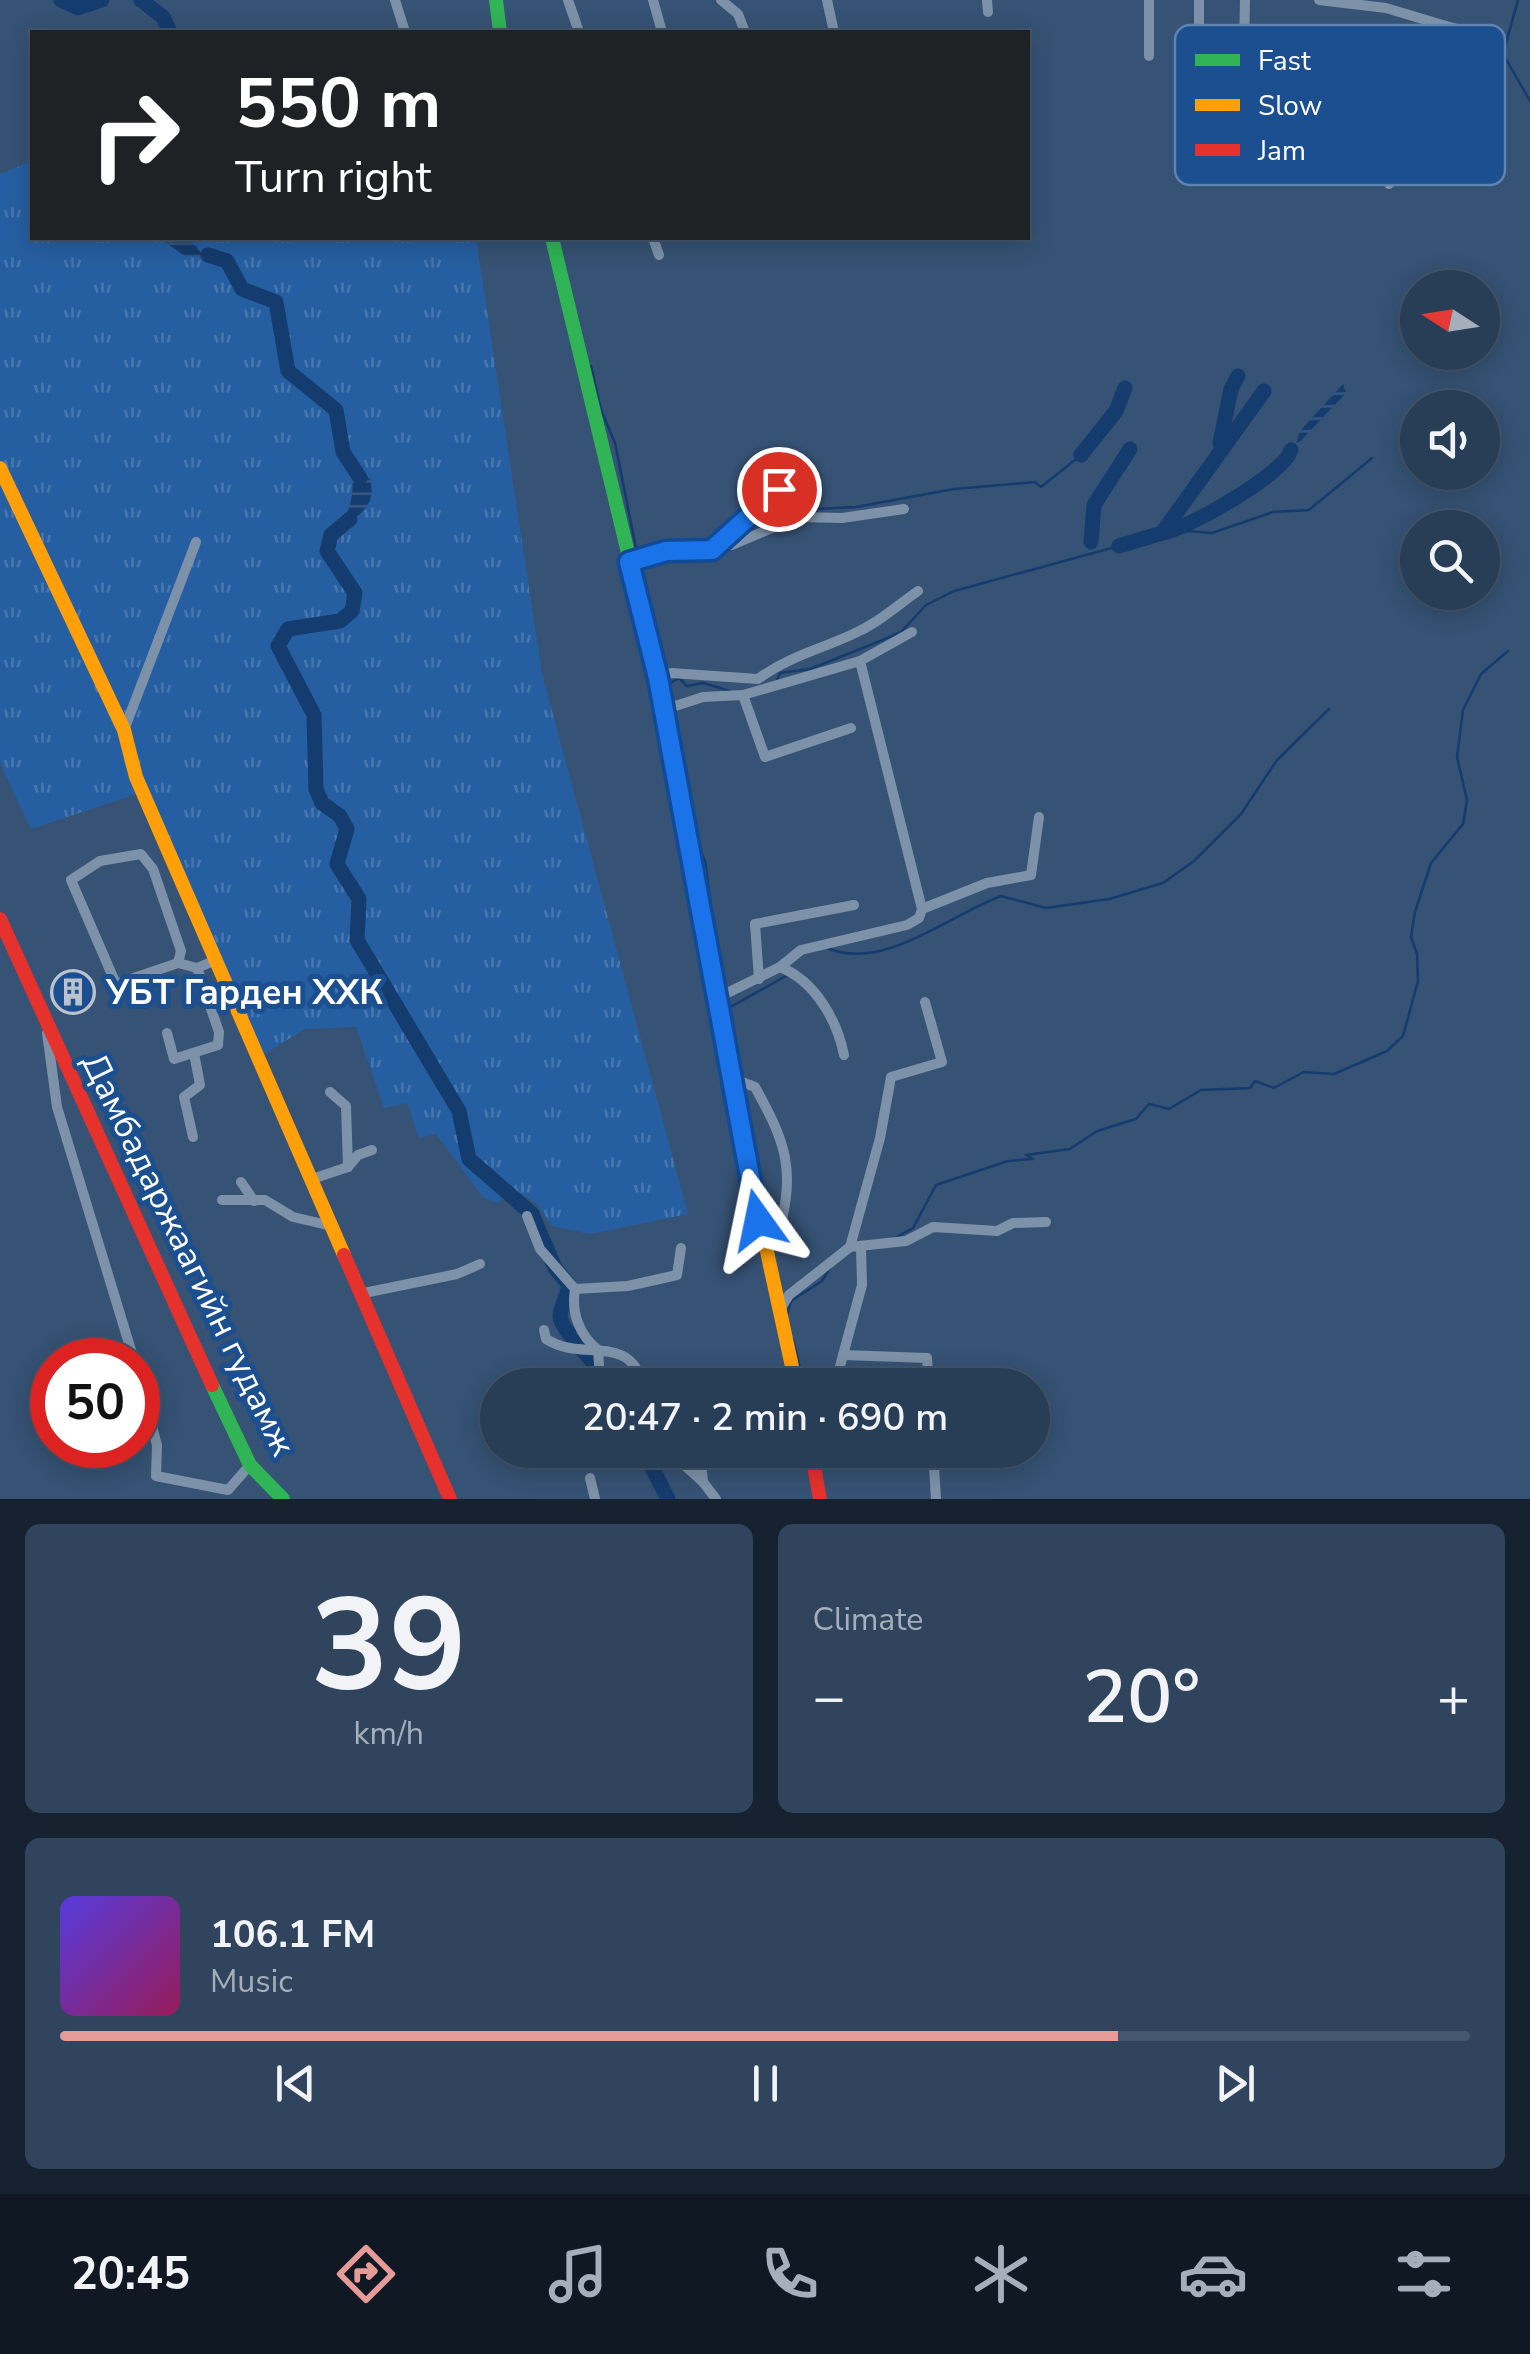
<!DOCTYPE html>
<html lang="en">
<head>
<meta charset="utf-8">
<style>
  body { margin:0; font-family:"Nunito Sans",sans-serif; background:#30455d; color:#f1f3f6; height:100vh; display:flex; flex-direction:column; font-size:38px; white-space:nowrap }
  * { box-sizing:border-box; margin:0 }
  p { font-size:32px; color:#a5aeba }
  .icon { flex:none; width:55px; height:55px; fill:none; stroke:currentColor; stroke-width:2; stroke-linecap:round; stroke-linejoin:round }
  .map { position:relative; height:1499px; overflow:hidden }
  .details { display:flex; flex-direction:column; gap:25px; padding:25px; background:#162230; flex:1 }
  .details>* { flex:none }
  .guide { position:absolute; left:30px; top:30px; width:1000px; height:210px; border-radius:0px; box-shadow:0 5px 25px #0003,0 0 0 2px #44576d; background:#202124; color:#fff; overflow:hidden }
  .needle { width:65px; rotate:282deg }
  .tools { position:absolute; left:1400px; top:270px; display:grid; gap:20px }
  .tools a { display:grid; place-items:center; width:100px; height:100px; border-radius:50%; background:#283e57; box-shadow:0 5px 25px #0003,0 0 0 2px #44576d; font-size:50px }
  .speed { position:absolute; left:30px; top:1338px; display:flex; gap:20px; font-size:50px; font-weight:700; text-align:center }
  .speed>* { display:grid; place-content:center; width:130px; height:130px; border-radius:50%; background:#283e57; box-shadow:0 5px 25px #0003,0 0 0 2px #44576d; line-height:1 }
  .speed .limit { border:15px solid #d22; background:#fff; color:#111 }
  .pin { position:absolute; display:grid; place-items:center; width:85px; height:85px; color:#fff; margin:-42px; border:5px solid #fff; border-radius:50%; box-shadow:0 2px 10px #0007 }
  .me { position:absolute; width:110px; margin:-55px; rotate:348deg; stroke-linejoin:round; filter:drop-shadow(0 0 8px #0008) }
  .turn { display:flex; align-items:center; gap:35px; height:210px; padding:0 40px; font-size:45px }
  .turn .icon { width:130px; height:130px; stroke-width:2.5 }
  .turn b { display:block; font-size:70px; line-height:85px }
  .big { font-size:75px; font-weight:600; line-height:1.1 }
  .details .card { flex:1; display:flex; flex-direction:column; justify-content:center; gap:15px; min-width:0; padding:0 35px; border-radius:15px; background:#30455d }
  .details .dial { align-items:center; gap:0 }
  .dial b { font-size:130px; line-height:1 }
  .song { display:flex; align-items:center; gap:30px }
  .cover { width:120px; height:120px; border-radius:15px; background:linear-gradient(135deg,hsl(250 70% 55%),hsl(330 70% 35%)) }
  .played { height:10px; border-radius:5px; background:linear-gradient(90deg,#e69b98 75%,#44576d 75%) }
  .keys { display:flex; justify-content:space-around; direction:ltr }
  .heat { display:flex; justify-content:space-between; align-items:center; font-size:55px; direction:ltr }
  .details .tiles { flex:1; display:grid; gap:25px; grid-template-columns:1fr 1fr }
  .card:last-child { grid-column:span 2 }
  .trip { position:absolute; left:480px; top:1368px; width:570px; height:100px; border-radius:50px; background:#283e57; box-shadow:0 5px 25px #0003,0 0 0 2px #44576d; font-weight:600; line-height:100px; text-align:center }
  .tabs { display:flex; height:160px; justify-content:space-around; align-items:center; background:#101923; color:#a5aeba }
  .tabs .icon { width:70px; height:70px }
  .tabs .active { color:#e69b98 }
  .tabs b { font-size:45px; color:#f1f3f6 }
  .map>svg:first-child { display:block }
  .park { fill:url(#park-tufts) }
  .water { fill:url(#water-rules) }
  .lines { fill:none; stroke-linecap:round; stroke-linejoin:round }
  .stream { stroke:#153c6e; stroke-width:2.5 }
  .river { stroke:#153c6e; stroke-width:15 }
  .street { stroke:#7d92a8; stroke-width:10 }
  .fast { stroke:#30b455; stroke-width:14 }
  .slow { stroke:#ff9f0a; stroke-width:14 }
  .jam { stroke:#e5322d; stroke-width:14 }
  .route-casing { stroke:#114b97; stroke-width:25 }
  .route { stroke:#1a73e8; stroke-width:18 }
  .labels { text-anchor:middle; stroke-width:10; stroke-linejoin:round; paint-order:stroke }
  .poi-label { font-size:35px; font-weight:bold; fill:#fff; stroke:#1b4f8f; text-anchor:start }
  .street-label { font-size:35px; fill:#fff; stroke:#1b4f8f }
  .key { fill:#1b4f8f; stroke:#5f84b1; stroke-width:2.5 }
  .key-label { font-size:28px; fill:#fff }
</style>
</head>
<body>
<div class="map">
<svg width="1530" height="1499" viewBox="0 0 1530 1499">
  <defs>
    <pattern id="park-tufts" width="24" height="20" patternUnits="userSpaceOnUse" patternTransform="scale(2.5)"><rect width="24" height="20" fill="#265fa1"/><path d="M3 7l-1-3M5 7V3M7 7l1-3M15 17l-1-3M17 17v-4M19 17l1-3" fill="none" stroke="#4777af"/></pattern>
    <pattern id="water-rules" width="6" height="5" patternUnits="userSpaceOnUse" patternTransform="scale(2.5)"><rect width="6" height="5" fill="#153c6e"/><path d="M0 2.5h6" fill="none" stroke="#385984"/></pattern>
  </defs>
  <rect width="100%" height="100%" fill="#365274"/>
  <path class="park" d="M32,161V238H476L542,674L688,1214L591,1234L552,1226L537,1204L515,1190L497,1203L483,1197L436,1134L419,1138L407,1103L384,1108L356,1027L305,1029L255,1060L146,791L31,829L0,763V174Z"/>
  <g class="water">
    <path d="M159,238H189L202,254L226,258L185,256Z"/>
    <path d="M1343,384L1346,393L1295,447L1300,431Z"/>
    <path d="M349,461L370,479C378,507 356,517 337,531C352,508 357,488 349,461Z"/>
  </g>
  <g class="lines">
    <g class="stream">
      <path d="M1518,0L1503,54L1530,101"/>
      <path d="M591,366L601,410L615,443L637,553"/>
      <path d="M1174,530L1212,533L1273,512L1309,510L1372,458"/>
      <path d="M732,538L772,511L856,507L954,489L1035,482L1041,487L1081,455"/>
      <path d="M658,558L688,559L713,552"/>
      <path d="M638,561L645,593"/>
      <path d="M776,682L780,673L810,669L880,641L901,632L926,605L954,591L1119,546"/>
      <path d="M665,686L679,678L687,686L703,683L730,691"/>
      <path d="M692,830L705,861L722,994"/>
      <path d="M829,949C887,970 949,915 1001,896L1046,908L1109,899L1163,883L1194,861L1241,814L1277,760L1329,709"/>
      <path d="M723,1001L737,1077"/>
      <path d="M725,1010L786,976"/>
      <path d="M738,1085L758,1180"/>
      <path d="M895,1238L913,1228L936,1185L1008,1161L1033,1159L1026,1155L1070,1149L1097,1131L1136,1119L1149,1104L1169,1109L1201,1090L1250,1088L1255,1081L1274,1088L1304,1072L1334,1074L1387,1051L1403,1036L1418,981L1417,954L1411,937L1415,912L1431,863L1463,824L1467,800L1457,757L1463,710L1481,674L1508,651"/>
      <path d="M787,1315L791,1301L822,1281L830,1268"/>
      <path d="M793,1339L804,1385"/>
      <path d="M819,1450V1452"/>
    </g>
    <g class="river">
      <path d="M61,0L78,8L102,0"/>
      <path d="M141,0L163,17L170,32"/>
      <path d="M208,255L227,261L242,289L276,302L288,371L336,410L343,452L360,478"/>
      <path d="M1220,443L1231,389L1238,376"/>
      <path d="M1081,455L1116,411L1125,388"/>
      <path d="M350,519L331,535L327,551L355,593L352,611L340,621L288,629L278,646L314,715L316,789L322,803L340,816L347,829L337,864L359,899L357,940L459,1111L469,1159L532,1214L555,1268L569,1285C568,1295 560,1307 560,1317C561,1331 598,1362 608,1385"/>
      <path d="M1162,533C1188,529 1284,474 1291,450"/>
      <path d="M1091,542L1094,505L1130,449"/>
      <path d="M1119,546L1162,533L1264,391"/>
      <path d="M643,1450L668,1499"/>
    </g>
    <g class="street">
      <path d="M395,0L405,32"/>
      <path d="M568,0L579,32"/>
      <path d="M653,0L662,32"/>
      <path d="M721,0L738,14L745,32"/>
      <path d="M827,0L834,32"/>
      <path d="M987,0L988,12"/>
      <path d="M1245,0L1243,102L1287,95L1425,105L1443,96L1451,53L1446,26L1386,8L1319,0"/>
      <path d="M1446,26L1466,31"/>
      <path d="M1149,56V0"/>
      <path d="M1199,99V0"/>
      <path d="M1389,184L1401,156L1426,141L1436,124L1443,96"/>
      <path d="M653,238L659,255"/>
      <path d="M712,549L779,489"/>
      <path d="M629,562L666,551L732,545L798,517L842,518L904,509"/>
      <path d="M658,677L671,673L758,679C788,657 818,650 851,635C877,624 895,607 918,591"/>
      <path d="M743,695L765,757L851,728"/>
      <path d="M663,710L703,697L743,695L860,661"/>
      <path d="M124,730L196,542"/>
      <path d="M922,909L987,883L1031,875L1039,817"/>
      <path d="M178,963L181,951L153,869L141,854L100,861L71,880L116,984L178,963L197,968L216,960"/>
      <path d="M780,967C815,981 837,1020 844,1055"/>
      <path d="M759,979L755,924L854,905"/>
      <path d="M715,999L780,967L801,950L907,925L919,918L922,909L860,661L912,632"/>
      <path d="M47,1033L57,1107L134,1360"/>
      <path d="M167,1033L174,1059L218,1045L219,1032L197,968"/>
      <path d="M729,1077L755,1087C787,1145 795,1169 779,1233L764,1242"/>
      <path d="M330,1092L346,1106L348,1167"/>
      <path d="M193,1137L184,1097L200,1085L194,1053"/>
      <path d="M312,1179L348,1167L358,1155L372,1150"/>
      <path d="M241,1182L254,1201"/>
      <path d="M222,1200H265L293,1217L332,1226"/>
      <path d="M527,1216L540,1249L575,1289C571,1312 579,1335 598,1350L600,1378"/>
      <path d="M850,1247L880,1138L891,1077L942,1062L925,1002"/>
      <path d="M575,1289L628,1286L677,1275L681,1248"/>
      <path d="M359,1294L457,1274L480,1264"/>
      <path d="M779,1311L789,1295L850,1247L906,1241L933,1227L997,1231L1013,1223L1046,1222"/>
      <path d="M544,1330L546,1339C583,1363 627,1331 644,1385"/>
      <path d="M843,1355L862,1285L861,1249"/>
      <path d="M138,1375L157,1445L156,1476L228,1490L250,1465"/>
      <path d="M835,1385L843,1355L927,1358L929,1385"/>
      <path d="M668,1450L703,1482"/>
      <path d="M700,1450L703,1482L716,1499"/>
      <path d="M933,1450L936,1499"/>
      <path d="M590,1478L595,1499"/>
    </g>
    <g class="fast">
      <path d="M496,0L500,32"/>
      <path d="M552,238L658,677L695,886"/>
      <path d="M212,1385L250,1465L283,1499"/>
    </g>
    <g class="slow">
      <path d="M0,468L124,730L136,777L344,1255"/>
      <path d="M695,886L729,1077L796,1385"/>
    </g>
    <g class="jam">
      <path d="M0,919L212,1385"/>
      <path d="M344,1255L450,1499"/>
      <path d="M811,1450L820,1499"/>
    </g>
  </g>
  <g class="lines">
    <g class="route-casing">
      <path id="route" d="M758,1220L658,678L629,562L666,551L712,550L779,489"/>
    </g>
    <use href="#route" class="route"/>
  </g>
  <defs>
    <g id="building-ring" transform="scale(2.25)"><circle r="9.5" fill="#1b4f8f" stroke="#b9c2ce" stroke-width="1.5"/><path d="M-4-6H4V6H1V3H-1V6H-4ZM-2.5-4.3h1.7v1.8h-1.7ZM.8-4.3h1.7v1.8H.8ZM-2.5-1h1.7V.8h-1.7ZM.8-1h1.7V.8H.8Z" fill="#b9c2ce"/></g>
  </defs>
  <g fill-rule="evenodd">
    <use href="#building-ring" x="73" y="992"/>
  </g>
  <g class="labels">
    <g class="poi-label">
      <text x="106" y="1004">УБТ Гарден ХХК</text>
    </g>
    <g class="street-label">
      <text transform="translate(189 1254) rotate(64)" y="12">Дамбадаржаагийн гудамж</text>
    </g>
  </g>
  <rect x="1175" y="25" width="330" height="160" rx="15" class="key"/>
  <rect x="1195" y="54" width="45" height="12" fill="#30b455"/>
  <rect x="1195" y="99" width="45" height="12" fill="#ff9f0a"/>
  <rect x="1195" y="144" width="45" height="12" fill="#e5322d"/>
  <g class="key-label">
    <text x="1258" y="70">Fast</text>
    <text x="1258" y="115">Slow</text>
    <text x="1258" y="160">Jam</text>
  </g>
</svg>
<div class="tools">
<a><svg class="needle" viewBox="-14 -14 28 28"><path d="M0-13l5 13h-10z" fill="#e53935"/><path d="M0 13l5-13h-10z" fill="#a5aeba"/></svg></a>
<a><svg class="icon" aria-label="sound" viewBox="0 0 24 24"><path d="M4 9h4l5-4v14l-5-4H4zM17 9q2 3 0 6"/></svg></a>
<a><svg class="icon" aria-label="search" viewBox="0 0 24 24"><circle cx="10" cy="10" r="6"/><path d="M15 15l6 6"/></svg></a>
</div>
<div class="speed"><div class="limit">50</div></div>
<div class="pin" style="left:779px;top:489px;background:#d93025"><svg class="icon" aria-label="arrive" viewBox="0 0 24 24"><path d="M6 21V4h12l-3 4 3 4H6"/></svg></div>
<svg class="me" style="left:758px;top:1220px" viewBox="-20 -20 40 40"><path d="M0-17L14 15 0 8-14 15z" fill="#1a73e8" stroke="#fff" stroke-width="4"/></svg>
<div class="trip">20:47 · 2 min · 690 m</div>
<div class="guide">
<div class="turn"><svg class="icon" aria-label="right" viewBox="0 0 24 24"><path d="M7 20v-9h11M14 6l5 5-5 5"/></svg><div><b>550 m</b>Turn right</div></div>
</div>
</div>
<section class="details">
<div class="tiles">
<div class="card dial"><b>39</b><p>km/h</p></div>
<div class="card"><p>Climate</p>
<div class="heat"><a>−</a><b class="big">20°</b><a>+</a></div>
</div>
<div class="card">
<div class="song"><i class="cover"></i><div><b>106.1 FM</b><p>Music</p></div></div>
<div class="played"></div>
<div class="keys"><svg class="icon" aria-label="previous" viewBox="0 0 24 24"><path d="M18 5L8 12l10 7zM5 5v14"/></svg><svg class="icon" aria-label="pause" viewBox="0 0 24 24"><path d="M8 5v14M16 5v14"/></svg><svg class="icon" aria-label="next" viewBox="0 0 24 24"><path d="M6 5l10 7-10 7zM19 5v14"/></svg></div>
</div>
</div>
</section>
<nav class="tabs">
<b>20:45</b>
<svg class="icon active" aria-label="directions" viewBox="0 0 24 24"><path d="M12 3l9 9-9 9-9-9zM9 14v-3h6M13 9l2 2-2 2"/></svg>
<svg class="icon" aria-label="music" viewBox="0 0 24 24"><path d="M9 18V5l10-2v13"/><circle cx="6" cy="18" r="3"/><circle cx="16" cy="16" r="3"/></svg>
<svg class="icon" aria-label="phone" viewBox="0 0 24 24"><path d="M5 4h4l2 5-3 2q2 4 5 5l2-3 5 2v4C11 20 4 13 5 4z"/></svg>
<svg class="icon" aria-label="climate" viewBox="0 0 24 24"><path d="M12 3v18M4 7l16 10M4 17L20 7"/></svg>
<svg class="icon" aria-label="car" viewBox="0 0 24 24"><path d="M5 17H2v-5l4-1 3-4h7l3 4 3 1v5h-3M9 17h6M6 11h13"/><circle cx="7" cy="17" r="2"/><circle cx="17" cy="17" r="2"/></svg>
<svg class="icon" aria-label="filters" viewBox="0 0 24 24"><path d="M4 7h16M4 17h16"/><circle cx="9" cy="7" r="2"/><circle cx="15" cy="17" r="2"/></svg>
</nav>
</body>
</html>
